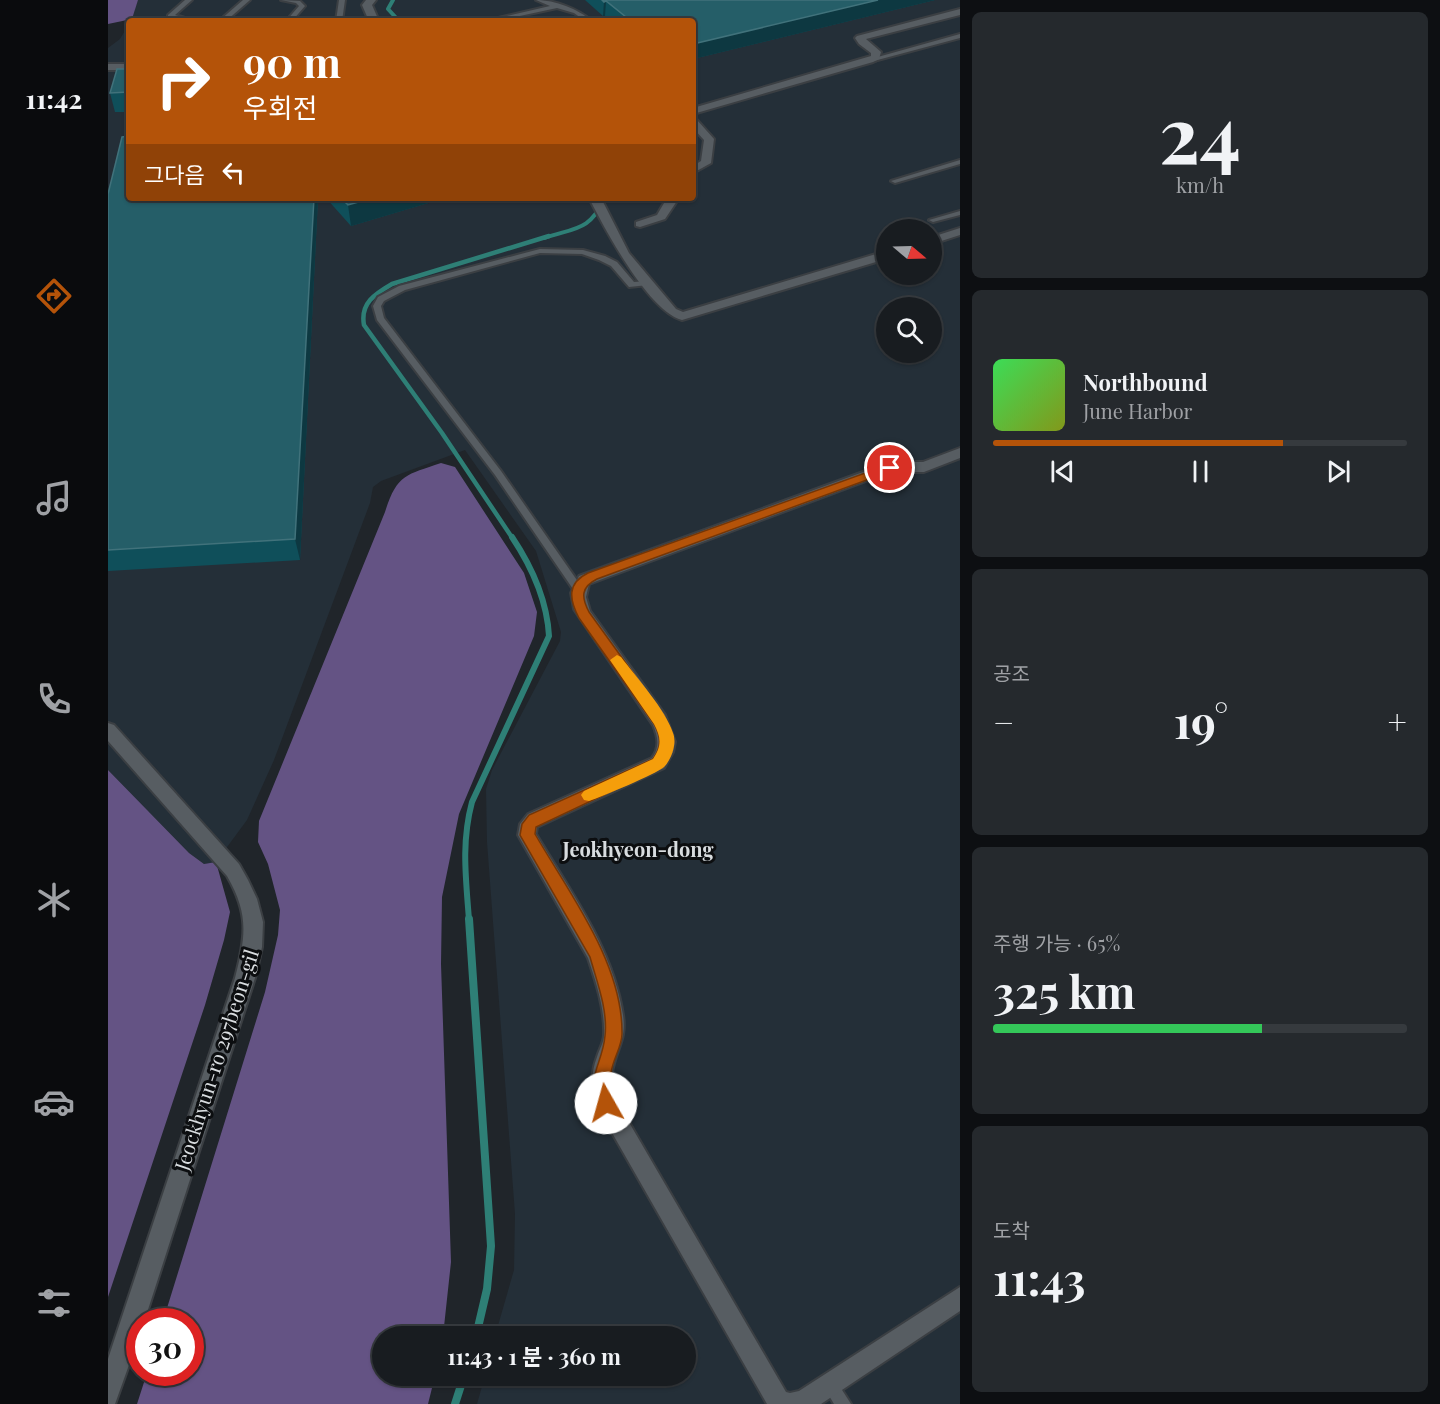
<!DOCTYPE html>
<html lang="ko">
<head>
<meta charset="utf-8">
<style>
  body { margin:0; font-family:"Playfair Display","Noto Sans KR",serif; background:#25292d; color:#f1f3f6; height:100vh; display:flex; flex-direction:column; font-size:22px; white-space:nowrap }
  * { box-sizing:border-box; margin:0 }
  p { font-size:20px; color:#9fa1a5 }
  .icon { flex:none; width:33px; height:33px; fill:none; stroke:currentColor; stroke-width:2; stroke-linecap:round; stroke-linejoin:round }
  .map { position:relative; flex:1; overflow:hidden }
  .side { display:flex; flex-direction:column; gap:12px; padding:12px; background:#0d0f12; width:480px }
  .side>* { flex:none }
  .banner { position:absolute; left:18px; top:18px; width:570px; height:183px; border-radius:6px; box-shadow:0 2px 4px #0004,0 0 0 2px #363a3e; background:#b45309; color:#fff; overflow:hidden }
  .needle { width:39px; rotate:109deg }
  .fabs { position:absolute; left:768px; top:219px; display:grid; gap:12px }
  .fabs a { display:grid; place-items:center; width:66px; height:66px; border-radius:50%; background:#181c20; box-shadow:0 2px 4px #0004,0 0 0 2px #363a3e; font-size:30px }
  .speed { position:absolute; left:18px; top:1308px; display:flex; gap:12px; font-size:30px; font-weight:700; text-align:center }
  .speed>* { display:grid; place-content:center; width:78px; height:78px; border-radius:50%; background:#181c20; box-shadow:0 2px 4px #0004,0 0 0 2px #363a3e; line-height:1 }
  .speed .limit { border:9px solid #d22; background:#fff; color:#111 }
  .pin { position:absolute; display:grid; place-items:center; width:51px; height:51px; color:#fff; margin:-26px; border:3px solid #fff; border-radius:50%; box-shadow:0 2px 6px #0007 }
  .me { position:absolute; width:66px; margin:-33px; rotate:353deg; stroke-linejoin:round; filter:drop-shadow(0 0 4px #0008) }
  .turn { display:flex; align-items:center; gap:21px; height:126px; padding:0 18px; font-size:27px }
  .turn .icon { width:78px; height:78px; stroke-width:2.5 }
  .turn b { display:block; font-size:42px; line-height:51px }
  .then { display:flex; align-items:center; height:57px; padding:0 18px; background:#0003; gap:12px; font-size:22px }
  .big { font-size:45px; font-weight:700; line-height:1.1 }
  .side .widget { flex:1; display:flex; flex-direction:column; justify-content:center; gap:9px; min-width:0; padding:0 21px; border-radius:9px; background:#25292d }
  .side .dial { align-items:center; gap:0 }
  .dial b { font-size:78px; line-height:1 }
  .song { display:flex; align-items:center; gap:18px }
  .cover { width:72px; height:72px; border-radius:9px; background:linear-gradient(135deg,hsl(130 70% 55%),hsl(70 70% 35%)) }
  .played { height:6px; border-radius:3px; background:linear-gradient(90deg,#b45309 70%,#363a3e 70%) }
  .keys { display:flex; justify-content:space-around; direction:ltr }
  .heat { display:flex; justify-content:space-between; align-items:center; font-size:33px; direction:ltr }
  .charge { height:9px; border-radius:4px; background:linear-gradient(90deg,#34c759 65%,#363a3e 0) }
  .trip { position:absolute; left:264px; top:1326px; width:324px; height:60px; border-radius:30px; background:#181c20; box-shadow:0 2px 4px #0004,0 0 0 2px #363a3e; font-weight:700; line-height:60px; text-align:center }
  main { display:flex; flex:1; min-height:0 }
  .dock { display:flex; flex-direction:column; width:108px; justify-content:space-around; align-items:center; background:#0a0b0d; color:#9fa1a5 }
  .dock .icon { width:42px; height:42px }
  .dock .active { color:#b45309 }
  .dock b { font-size:27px; color:#f1f3f6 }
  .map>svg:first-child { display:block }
  .built { fill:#242f38; fill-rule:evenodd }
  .forest { fill:#645384 }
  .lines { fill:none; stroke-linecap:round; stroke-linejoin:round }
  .stream-far3 { stroke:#2e7f76; stroke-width:4 }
  .stream-far2 { stroke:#2e7f76; stroke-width:4.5 }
  .stream-far1 { stroke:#2e7f76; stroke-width:6 }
  .stream { stroke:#2e7f76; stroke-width:8 }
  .service-casing { stroke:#3b3f43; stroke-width:4 }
  .minor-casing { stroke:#3b3f43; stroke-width:4 }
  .service { fill:#575d62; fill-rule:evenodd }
  .minor { fill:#575d62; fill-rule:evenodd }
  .wall { fill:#0f4f5a }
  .shaded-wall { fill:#0d3841 }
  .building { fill:#255e68; stroke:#41727b; stroke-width:1.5 }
  .route { fill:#b45309; stroke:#753606; stroke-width:1.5 }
  .slow { fill:#f59e0b }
  .labels { text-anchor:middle; stroke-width:6; stroke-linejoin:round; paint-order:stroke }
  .quarter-label { font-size:20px; font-weight:bold; fill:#d8dcdf; stroke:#0c0e10 }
  .near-street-label { font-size:20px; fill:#d8dcdf; stroke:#0c0e10 }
</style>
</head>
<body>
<main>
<nav class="dock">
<b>11:42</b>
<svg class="icon active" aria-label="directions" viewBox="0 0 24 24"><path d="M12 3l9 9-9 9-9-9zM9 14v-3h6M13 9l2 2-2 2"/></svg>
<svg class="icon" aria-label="music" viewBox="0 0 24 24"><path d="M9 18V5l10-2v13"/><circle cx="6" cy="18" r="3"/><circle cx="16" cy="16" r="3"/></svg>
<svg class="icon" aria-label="phone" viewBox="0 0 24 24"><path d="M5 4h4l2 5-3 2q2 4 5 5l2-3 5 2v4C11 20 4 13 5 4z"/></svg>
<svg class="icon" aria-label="climate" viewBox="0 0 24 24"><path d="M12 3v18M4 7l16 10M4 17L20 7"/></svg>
<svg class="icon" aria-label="car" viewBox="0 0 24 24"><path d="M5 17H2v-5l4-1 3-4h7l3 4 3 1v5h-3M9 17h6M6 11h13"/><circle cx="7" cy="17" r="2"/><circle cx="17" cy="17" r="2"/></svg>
<svg class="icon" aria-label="filters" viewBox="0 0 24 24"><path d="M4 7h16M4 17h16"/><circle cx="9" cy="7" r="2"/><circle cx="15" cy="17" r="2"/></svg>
</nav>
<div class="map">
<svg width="852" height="1404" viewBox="0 0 852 1404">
  <rect width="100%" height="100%" fill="#20252a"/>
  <path class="built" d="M30,0H852V1404H369L377,1376H578V1336H387L406,1270L407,1214L379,842L378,789L384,770L452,641L453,632L428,551L357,450L273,481L265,487L262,503L166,760L139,820L108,862L96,864L81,853L0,770V48L12,39L21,24V198H585V21H23ZM778,230H824V274H778ZM778,308H824V352H778Z"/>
  <g class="forest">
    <path d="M0,0H30L24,19L0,24Z"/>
    <path d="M333,463L347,467L416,573L429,612L426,636L351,814L334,897L333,964L343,1262L335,1336H274V1376H327L320,1404H29L39,1373L82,1372V1322L55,1321L157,992L170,935L172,910L160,864L150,842L151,821L277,512C289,474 298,475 333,463Z"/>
    <path d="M0,770L81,853L96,864L108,862L122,912L116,940L97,1005L0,1297Z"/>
  </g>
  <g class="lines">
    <g class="stream-far3">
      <path d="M285,0L280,9L291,21"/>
      <path d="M436,238C470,227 480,231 498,198"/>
    </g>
    <path class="stream-far2" d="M405,539L334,433L256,325C252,303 267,294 284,284L441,236"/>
    <path class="stream-far1" d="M361,920C358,879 353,843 364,802L441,636C439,600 424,567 404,537"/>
    <g class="stream">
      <path d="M361,919L383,1246L379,1289L368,1336"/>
      <path d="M347,1404L356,1376"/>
    </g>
    <g class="service-casing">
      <g id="service">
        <path d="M77,0H84L67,15L87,21H76L60,17V15Z"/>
        <path d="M135,0H142L118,21H111Z"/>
        <path d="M173,0L192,1L197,6L184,21H178L191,6L188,3Z"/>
        <path d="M231,0H237L234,21H228Z"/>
        <path d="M428,0C447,0 470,9 484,21H477L466,13L449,8L388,21H377L442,6Z"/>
        <path d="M852,34V38L762,62L759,60Z"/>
        <path d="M852,160V164L787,183L783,181Z"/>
        <path d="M852,211V215L825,222L821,220Z"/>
        <path d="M432,249L475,250L497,256L509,262L526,282L540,281L544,283L540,285L521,287L503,266L491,260L474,254L432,253L297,290L276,301L273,306L276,318L393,471L473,586L475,589L470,593L467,592L387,475L269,320L265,306L270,297L291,286Z"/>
        <path d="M722,1376L727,1379L743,1404H726L714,1384L717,1379Z"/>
      </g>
    </g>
    <g class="minor-casing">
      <g id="minor">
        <path d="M258,0H268L264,5L271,21H261L254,5Z"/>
        <path d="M852,9V15L758,39L773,52L771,59L765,62L585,114V108L763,56V53L751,44L747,38L749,36Z"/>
        <rect x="0" y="64" width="21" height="6"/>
        <path d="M585,119L589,120L606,139L603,163L585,173V166L593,161L596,140L585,128Z"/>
        <path d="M481,198H493L521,253L568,309L575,312L778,251V259L574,320C540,311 497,229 481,198Z"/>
        <path d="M559,198H571L557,219L532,227L528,226V222L549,215Z"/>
        <path d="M852,228V235L824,244V237Z"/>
        <path d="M852,448V458L816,472H790L774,475L481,584L478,597L482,611L557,715L567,742L565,752L556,768L429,827L428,834C462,891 505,948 515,1015C519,1041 507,1050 504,1073C503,1082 506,1091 508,1100L678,1392L682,1393L691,1391L852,1287V1311L713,1404H659L491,1110C483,1092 482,1075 489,1057C491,1050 496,1042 496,1035C497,1009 488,982 480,958L410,835L412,824L420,814L544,758C552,747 550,737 545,725L466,609L463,593L471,576L766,468L790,462H815Z"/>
        <path d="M0,723L6,725L131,864L140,880L149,899L155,922L154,947L147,978L36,1322H32V1334L7,1404H0V1359L127,978C138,936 141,914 119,876L0,741Z"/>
      </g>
    </g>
    <use href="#service" class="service"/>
    <use href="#minor" class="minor"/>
  </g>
  <g class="wall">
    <path d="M477,0H827L585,59V21H504L497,16H495Z"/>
    <path d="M21,69V112H7L2,93Z"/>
    <path d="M0,194L21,198H210L192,560L0,571Z"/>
    <path d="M218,198H337L243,226Z"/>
  </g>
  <g class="shaded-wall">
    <path d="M770,0H827L585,59V44Z"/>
    <path d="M498,1L497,16H495L496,2Z"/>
    <path d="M206,198H210L192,560L187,539Z"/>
    <path d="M265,198H337L243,226L240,205Z"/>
  </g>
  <g class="building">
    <path d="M494,0H770L585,44V21H523L498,1L496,2Z"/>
    <path d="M9,69H21V92L2,93Z"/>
    <path d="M21,136V198H206L187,539L0,550V194L14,137Z"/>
    <path d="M233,198H265L240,205Z"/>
  </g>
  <path class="route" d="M782,464L788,468L786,470L489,579C473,587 473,597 481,612L556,716C568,737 570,746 555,767L428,827L427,834C461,893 515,963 514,1034C514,1047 504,1060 503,1074C501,1086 509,1098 504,1109L498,1112L492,1109C477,1074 494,1067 497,1036C500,1010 489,982 482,957L412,835L414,824L421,815L545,759C554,746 553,737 546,724L471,618C461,599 459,583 480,573Z"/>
  <path class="slow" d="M509,655L513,657C528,677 558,710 565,733C569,743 564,759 556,767C548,774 493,797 481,801L476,800L473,795L476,791L545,759C554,746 553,737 546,724L502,660Z"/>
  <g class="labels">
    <g class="quarter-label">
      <text x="530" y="857">Jeokhyeon-dong</text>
    </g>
    <g class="near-street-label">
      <text transform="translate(109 1060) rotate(-72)" y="7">Jeockhyun-ro 297beon-gil</text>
    </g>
  </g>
</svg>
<div class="fabs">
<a><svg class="needle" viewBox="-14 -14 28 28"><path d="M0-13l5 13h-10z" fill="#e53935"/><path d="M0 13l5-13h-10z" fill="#9fa1a5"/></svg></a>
<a><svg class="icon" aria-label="search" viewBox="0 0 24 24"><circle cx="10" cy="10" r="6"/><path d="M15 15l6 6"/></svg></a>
</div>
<div class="speed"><div class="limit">30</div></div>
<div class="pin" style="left:782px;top:468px;background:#d93025"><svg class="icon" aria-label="arrive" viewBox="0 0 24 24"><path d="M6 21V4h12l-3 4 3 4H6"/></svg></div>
<svg class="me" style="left:498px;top:1103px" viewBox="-20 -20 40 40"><circle r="19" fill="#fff"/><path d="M0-13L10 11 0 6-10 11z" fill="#b45309"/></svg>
<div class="trip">11:43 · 1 분 · 360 m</div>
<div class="banner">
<div class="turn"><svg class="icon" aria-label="right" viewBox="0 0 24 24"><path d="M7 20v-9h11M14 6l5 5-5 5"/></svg><div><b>90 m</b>우회전</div></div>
<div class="then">그다음<svg class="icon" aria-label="left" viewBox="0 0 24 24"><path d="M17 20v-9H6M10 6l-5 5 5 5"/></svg></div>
</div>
</div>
<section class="side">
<div class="widget dial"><b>24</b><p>km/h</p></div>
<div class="widget">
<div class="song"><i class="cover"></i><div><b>Northbound</b><p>June Harbor</p></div></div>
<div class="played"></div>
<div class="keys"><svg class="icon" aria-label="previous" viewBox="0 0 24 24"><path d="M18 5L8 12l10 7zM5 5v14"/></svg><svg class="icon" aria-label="pause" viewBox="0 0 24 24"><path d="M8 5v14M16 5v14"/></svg><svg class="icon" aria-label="next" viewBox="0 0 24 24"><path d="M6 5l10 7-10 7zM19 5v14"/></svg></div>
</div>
<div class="widget"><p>공조</p>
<div class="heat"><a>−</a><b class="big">19°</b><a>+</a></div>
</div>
<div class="widget"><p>주행 가능 · 65%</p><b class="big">325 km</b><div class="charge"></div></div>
<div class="widget"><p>도착</p><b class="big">11:43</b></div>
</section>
</main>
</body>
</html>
